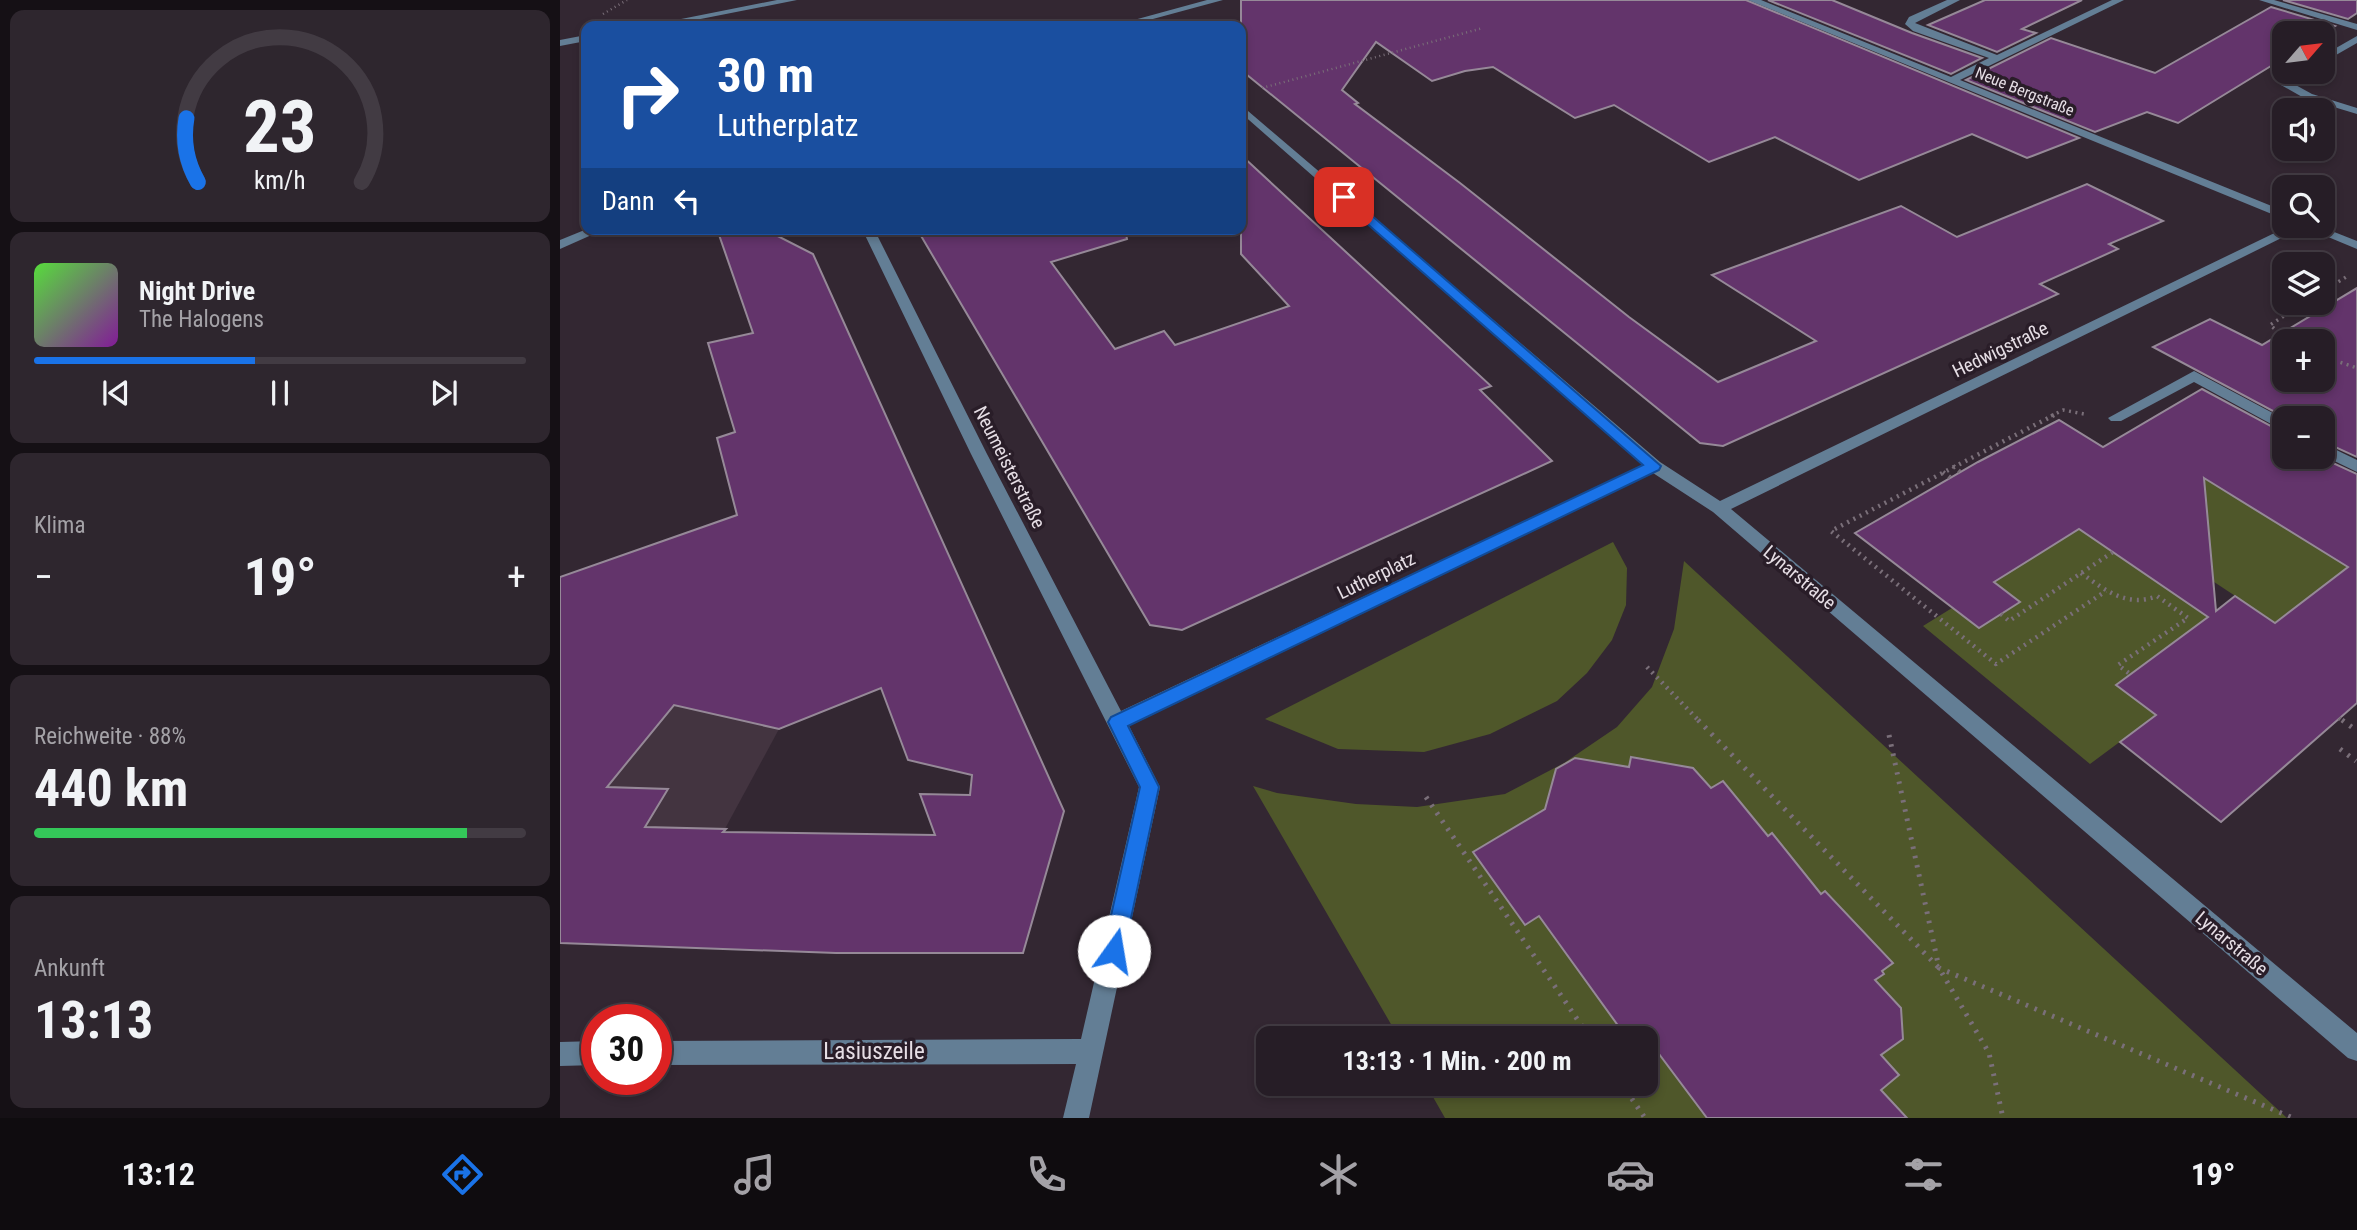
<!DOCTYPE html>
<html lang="de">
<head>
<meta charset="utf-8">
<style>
  body { margin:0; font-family:"Roboto Condensed",sans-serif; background:#2e262e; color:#f1f3f6; height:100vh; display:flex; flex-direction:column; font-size:26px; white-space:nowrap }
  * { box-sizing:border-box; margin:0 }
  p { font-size:23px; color:#a4a2a7 }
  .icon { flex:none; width:38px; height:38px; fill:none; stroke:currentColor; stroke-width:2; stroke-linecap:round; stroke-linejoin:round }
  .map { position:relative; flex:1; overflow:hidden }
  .details { display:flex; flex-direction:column; gap:10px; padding:10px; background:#151015; width:560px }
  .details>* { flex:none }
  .guide { position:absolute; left:21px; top:21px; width:665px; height:214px; border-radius:14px; box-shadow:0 4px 10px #0003,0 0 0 2px #423b43; background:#1a4fa0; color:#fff; overflow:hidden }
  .needle { width:46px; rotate:62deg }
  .fabs { position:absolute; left:1712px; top:21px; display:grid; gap:14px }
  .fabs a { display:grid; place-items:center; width:63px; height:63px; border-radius:14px; background:#261d26; box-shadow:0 4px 10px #0003,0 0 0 2px #423b43; font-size:35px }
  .speed { position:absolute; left:21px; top:1004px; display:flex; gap:14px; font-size:35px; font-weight:700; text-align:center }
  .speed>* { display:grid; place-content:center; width:91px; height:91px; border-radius:50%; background:#261d26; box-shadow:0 4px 10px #0003,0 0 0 2px #423b43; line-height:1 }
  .speed .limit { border:10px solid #d22; background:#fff; color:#111 }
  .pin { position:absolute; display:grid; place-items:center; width:60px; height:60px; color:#fff; margin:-30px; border-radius:14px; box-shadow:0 4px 10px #0006 }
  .me { position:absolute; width:77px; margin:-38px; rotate:13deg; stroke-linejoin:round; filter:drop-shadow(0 0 5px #0008) }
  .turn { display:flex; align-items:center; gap:24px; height:147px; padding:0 21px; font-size:32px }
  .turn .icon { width:91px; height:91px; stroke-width:2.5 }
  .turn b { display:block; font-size:49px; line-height:60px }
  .then { display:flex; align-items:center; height:66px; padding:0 21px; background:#0003; gap:14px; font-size:26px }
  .big { font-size:52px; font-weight:700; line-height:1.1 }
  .details .card { flex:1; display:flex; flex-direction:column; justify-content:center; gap:10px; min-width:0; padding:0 24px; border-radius:14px; background:#2e262e }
  .details .dial { align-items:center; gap:0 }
  .dial svg { height:182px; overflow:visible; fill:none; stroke:#423b43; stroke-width:7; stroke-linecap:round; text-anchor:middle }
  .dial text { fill:#f1f3f6; stroke:none }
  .song { display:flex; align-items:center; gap:21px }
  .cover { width:84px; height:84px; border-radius:10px; background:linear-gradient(135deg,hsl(110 70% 55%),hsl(290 70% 35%)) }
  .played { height:7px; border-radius:4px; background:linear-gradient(90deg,#1a73e8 45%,#423b43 45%) }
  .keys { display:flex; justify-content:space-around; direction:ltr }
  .heat { display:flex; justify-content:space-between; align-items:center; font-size:38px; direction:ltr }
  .charge { height:10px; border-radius:5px; background:linear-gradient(90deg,#34c759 88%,#423b43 0) }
  .trip { position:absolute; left:696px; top:1026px; width:402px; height:70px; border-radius:14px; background:#261d26; box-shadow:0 4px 10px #0003,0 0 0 2px #423b43; font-weight:700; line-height:70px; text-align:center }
  .tabs { display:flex; height:112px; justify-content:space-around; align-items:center; background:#0f0c0f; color:#a4a2a7 }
  .tabs .icon { width:49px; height:49px }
  .tabs .selected { color:#1a73e8 }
  .tabs b { font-size:32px; color:#f1f3f6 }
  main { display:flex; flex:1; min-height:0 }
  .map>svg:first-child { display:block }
  .education { fill:#433440 }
  .green { fill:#4f572a }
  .building { fill:#63346b; stroke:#968998; stroke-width:2; fill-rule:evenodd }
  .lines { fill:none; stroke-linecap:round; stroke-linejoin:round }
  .path-far3 { stroke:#7a6f79; stroke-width:2.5; stroke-dasharray:1 3.5; stroke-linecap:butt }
  .path-far2 { stroke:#7a6f79; stroke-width:3.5; stroke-dasharray:2 4.5; stroke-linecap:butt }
  .path-far1 { stroke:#7a6f79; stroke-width:4.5; stroke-dasharray:2 5; stroke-linecap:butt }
  .path { stroke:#7a6f79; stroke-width:5; stroke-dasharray:2.5 7; stroke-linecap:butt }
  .minor { fill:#637e95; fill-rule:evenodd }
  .route { fill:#1a73e8; stroke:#114b97; stroke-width:2 }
  .labels { text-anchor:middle; stroke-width:7; stroke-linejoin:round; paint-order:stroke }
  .far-street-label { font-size:16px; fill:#e6dee5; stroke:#291d28 }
  .street-label { font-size:19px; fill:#e6dee5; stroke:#291d28 }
  .near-street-label { font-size:23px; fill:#e6dee5; stroke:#291d28 }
</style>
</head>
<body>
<main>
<section class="details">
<div class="card dial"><svg viewBox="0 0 100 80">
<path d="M14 69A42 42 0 1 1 86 69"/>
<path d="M14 69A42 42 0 0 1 9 41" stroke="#1a73e8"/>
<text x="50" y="56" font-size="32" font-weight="700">23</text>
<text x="50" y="72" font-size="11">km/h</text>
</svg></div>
<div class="card">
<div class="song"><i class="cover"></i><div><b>Night Drive</b><p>The Halogens</p></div></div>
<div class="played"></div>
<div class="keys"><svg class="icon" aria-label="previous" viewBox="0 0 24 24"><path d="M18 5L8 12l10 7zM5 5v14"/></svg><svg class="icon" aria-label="pause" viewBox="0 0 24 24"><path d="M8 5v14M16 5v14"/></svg><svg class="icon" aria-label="next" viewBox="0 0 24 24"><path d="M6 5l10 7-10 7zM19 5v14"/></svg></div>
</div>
<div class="card"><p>Klima</p>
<div class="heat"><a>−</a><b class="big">19°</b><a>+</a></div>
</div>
<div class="card"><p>Reichweite · 88%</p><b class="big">440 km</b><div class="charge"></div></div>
<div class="card"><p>Ankunft</p><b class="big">13:13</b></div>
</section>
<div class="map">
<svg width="1797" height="1118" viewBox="0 0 1797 1118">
  <rect width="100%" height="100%" fill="#332732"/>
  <path class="education" d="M0,679L219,729L102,945Z"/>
  <g class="green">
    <path d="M1622,465L1789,567L1716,623L1547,511Z"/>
    <path d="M1519,529L1677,637L1613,685L1584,664L1557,684L1596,715L1530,764L1363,626L1392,608L1419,628L1459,602L1434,582Z"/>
    <path d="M1053,542L1067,568L1066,605L1052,640L1027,673L997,701L930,734L864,752L778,749L705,719Z"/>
    <path d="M1124,561L1727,1118H885L865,1083H1087V1038H839L693,786L717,793L796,804L857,807L945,794L1004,763L1057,727L1092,687L1114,629Z"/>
  </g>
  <g class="building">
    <path d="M681,0H1186L1519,138L1467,158L1412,134L1299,180L1215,137L1149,162L1054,105L1015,118L933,67L905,71L872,81L816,42L782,90L798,103L795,104L900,183L1069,317L1158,382L1256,341L1152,275L1341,206L1397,237L1527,184L1603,221L1549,244L1558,249L1480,284L1498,294L1163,446L1140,443L681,70Z"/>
    <path d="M1208,0H1272L1352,33L1422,58L1391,74Z"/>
    <path d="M1425,0H1522L1462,29L1476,33L1437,52L1368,25Z"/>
    <path d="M1723,0H1797V13L1788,19Z"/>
    <path d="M1711,7L1775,26L1762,34L1724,33V58L1618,123L1587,112L1535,132L1406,80L1491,38L1595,73Z"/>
    <path d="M681,155L931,386L920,390L992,461L622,630L590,625L357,229H565L567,239L491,262L555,349L604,331L615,345L729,306L681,254Z"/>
    <path d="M157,229H204L253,254L504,811L463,953H276L0,943V577L177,515L157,438L175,432L148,343L193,333ZM321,688L348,760L412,775L410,795L360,794L375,835L163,832L166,829L85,827L108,789L47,787L114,705L219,729Z"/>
    <path d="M1797,288V457L1762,441V418H1726L1593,347L1650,319L1702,345ZM1724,341H1762V380H1724Z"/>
    <path d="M1642,389L1724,433V457H1760L1797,474V703L1661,822L1560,742L1596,715L1556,685L1648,617L1519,529L1434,582L1460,602L1419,628L1295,533L1418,462L1499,420L1543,447ZM1644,478L1788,567L1715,623L1675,596L1656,611Z"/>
    <path d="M1071,757L1133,768L1151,788L1163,781L1208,836L1212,833L1261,894L1265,891L1333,963L1322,971L1324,974L1315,980L1341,1008L1343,1039L1321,1055L1339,1075L1321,1090L1347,1118H1147L1087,1038H1067L979,916L965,925L913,852L985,809L996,769L1015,758L1069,767Z"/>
  </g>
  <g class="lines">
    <g class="path-far3">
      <path d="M43,14L67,0"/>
      <path d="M702,88L923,28"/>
    </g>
    <g class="path-far2">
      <path d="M1762,292L1786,277"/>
      <path d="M1729,341L1710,325L1744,303"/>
      <path d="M1762,356L1797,368"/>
      <path d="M1491,416L1503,410L1524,414"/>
    </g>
    <g class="path-far1">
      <path d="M1494,415L1271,531L1436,664L1546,591"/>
      <path d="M1393,466L1400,472"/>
      <path d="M1383,472L1391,478"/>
      <path d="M1521,573C1545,590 1567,608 1597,596L1628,618L1558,665L1570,674"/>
      <path d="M1441,614L1449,621L1553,552"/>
      <path d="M1087,667L1140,722"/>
      <path d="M1779,718L1784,722"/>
    </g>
    <g class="path">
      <path d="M1138,720L1379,968L1429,1053L1443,1118"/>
      <path d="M1782,720L1797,731"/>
      <path d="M1329,735L1379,968L1733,1118"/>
      <path d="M1780,749L1796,761"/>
      <path d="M866,797L1030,1038"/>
      <path d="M1061,1083L1085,1118"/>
    </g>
    <g class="minor">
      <path d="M217,0H237L105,26H86Z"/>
      <path d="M647,0H663L567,26H552Z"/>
      <path d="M1188,0H1201L1391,77L1429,58L1353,31L1345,24L1349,17L1387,0H1400L1355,23L1437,55L1552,0H1564L1400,80L1724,211V219Z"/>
      <path d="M1699,0H1714L1797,24V30Z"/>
      <path d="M26,35V41L0,46V40Z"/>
      <path d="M1797,36V43L1762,63V56Z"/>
      <path d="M1736,72H1748L1732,83L1752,94L1797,108V114L1744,98L1721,85V81Z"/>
      <path d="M681,105L1100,462L1160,501L1729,226H1759L1797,241V249L1744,227L1171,509L1797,1033V1061L1788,1058L1153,512L1093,473L569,726L600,787L529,1118H503L516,1064L96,1065V1041L521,1039L579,787L411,454L302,229H314L427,454L561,711L1083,465L681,113Z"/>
      <path d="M27,229H45L0,249V240Z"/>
      <path d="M1634,371L1724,419V431L1634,382L1561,421H1551L1548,418Z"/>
      <path d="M1762,443L1797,460V472L1762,455Z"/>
      <path d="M37,1041V1065L0,1066V1042Z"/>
    </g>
  </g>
  <path class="route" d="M780,195H788L1101,466L1099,470L568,726L599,787L564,951L561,958L554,962L546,958L543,951L580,787L548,722L551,717L1083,465L780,200Z"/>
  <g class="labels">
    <g class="far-street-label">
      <text transform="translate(1465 91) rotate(22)" y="6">Neue Bergstraße</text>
    </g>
    <g class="street-label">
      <text transform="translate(1440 349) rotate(-26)" y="7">Hedwigstraße</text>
      <text transform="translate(450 467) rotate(63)" y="7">Neumeisterstraße</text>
      <text transform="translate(816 575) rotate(-26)" y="7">Lutherplatz</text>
      <text transform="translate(1240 577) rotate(40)" y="7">Lynarstraße</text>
      <text transform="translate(1672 943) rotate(40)" y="7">Lynarstraße</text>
    </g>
    <g class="near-street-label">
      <text x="314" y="1059">Lasiuszeile</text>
    </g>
  </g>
</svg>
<div class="fabs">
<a><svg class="needle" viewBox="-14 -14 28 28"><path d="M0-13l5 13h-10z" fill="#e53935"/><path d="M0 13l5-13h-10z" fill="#a4a2a7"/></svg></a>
<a><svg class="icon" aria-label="sound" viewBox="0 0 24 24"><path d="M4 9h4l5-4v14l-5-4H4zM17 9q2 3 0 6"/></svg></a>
<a><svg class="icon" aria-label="search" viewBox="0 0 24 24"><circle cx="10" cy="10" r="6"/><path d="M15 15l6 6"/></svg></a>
<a><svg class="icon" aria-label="layers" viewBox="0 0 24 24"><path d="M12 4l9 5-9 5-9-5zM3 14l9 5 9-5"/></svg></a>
<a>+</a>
<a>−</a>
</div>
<div class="speed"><div class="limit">30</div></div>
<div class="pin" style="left:784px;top:197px;background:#d93025"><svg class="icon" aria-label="arrive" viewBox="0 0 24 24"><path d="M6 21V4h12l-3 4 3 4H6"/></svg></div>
<svg class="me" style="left:554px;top:951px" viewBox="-20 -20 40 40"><circle r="19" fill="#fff"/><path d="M0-13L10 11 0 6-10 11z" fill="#1a73e8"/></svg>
<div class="trip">13:13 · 1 Min. · 200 m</div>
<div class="guide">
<div class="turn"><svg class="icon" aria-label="right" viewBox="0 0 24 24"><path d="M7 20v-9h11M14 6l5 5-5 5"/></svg><div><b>30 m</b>Lutherplatz</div></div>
<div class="then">Dann<svg class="icon" aria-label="left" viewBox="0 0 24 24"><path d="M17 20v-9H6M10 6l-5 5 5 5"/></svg></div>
</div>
</div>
</main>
<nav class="tabs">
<b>13:12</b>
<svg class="icon selected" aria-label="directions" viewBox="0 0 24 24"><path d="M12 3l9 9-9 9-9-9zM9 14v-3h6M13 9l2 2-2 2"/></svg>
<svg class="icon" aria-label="music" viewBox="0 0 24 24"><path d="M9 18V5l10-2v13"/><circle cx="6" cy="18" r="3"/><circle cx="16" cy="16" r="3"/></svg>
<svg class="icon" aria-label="phone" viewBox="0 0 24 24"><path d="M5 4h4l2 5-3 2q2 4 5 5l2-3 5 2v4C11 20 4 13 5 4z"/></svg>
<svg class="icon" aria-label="climate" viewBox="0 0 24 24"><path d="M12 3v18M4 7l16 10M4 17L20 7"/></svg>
<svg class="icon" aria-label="car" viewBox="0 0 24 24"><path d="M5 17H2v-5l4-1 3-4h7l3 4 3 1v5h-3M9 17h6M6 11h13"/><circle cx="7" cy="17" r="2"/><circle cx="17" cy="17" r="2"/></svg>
<svg class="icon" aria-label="filters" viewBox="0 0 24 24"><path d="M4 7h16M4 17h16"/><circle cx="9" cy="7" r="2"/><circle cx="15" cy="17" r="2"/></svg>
<b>19°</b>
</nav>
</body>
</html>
